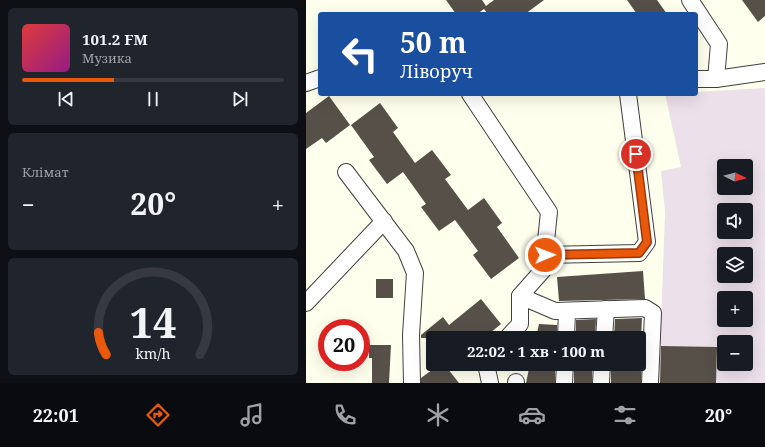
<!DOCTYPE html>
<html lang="uk">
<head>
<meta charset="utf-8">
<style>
  body { margin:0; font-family:"Noto Serif",serif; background:#20242c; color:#f1f3f6; height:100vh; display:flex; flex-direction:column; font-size:15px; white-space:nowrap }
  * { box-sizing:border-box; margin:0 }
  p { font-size:13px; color:#9ea1a6 }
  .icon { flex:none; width:22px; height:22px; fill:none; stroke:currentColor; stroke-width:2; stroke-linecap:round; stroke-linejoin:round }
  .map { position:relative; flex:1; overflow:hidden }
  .side { display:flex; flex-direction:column; gap:8px; padding:8px; background:#0d0f14; width:306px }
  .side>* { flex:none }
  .guide { position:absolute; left:12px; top:12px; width:380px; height:84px; border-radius:4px; box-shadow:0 4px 16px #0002; background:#1a4fa0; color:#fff; overflow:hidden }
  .needle { width:26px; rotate:96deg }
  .tools { position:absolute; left:411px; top:159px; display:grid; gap:8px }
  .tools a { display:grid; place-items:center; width:36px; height:36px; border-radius:4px; background:#171b24; box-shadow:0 4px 16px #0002; font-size:20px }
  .speed { position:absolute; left:12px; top:319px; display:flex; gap:8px; font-size:20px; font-weight:700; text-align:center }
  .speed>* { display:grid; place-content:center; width:52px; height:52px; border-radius:50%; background:#171b24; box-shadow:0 4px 16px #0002; line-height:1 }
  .speed .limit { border:6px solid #d22; background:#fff; color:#111 }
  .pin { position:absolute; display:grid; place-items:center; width:34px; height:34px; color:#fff; margin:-17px; border:2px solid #fff; border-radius:50%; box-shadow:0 1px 4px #0007 }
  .me { position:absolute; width:44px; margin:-22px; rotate:89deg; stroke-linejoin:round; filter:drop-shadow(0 0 3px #0008) }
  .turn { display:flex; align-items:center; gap:14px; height:84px; padding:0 16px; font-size:18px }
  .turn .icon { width:52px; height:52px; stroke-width:2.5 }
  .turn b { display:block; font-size:28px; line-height:34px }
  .big { font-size:30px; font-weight:700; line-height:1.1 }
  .side .widget { flex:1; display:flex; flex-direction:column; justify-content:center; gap:6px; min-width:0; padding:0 14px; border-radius:6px; background:#20242c }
  .side .dial { align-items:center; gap:0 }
  .dial svg { height:104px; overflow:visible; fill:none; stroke:#363941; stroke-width:7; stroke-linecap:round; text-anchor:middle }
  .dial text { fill:#f1f3f6; stroke:none }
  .song { display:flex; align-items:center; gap:12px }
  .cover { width:48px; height:48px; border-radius:6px; background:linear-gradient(135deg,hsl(0 70% 55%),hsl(310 70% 35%)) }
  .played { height:4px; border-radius:2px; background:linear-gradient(90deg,#ea580c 35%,#363941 35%) }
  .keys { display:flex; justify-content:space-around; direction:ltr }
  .heat { display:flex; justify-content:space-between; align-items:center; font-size:22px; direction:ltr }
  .trip { position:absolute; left:120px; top:331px; width:220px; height:40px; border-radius:4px; background:#171b24; box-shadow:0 4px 16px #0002; font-weight:700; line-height:40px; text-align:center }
  .tab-bar { display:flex; height:64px; justify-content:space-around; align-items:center; background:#090b0e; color:#9ea1a6 }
  .tab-bar .icon { width:28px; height:28px }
  .tab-bar .active { color:#ea580c }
  .tab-bar b { font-size:18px; color:#f1f3f6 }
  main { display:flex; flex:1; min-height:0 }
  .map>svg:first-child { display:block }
  .industrial { fill:#ece0eb; fill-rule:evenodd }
  .building { fill:#565049 }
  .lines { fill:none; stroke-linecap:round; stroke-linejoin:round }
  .minor-casing { stroke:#404040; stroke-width:18 }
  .minor { stroke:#fff; stroke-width:16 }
  .route-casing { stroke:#983908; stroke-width:10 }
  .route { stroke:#ea580c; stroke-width:7 }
</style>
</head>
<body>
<main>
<section class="side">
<div class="widget">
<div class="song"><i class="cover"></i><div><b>101.2 FM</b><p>Музика</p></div></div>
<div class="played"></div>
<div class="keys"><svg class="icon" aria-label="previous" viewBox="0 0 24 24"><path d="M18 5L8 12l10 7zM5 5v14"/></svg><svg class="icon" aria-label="pause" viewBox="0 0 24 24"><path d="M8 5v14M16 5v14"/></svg><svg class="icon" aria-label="next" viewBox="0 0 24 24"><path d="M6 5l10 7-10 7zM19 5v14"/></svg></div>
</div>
<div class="widget"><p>Клімат</p>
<div class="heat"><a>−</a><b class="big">20°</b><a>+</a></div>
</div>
<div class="widget dial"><svg viewBox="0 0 100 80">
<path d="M14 69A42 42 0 1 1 86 69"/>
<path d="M14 69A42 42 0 0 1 8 52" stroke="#ea580c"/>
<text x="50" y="56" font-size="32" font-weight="700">14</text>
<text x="50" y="72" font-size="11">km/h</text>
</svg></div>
</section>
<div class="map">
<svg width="459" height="383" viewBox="0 0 459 383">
  <rect width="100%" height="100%" fill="#ffffed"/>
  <path class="industrial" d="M459,88V383H353L359,212L355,171L375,167L359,94H390V92ZM418,166H440V188H418ZM418,210H440V232H418ZM418,254H440V276H418ZM418,298H440V320H418ZM418,342H440V364H418Z"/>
  <g class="building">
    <path d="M140,0H176L180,6L188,0H238L219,14H182L178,9L171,14H150Z"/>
    <path d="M321,0H351L361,14H331Z"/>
    <path d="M436,0H459V16L452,22Z"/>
    <path d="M23,96L44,125L20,143L16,138L0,149V113Z"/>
    <path d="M74,103L92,128L87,132L109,163L126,150L145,175L139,179L162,210L178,198L196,223L191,227L213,258L185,279L167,255L172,251L149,220L133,231L115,207L120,204L97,172L81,184L63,160L68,157L45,125Z"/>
    <path d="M337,271L339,299L253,301L251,277Z"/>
    <rect x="70" y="279" width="17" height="19"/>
    <path d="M175,299L195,324L178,338H115V335L137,317L143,325Z"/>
    <path d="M336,318L335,338H308L309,319Z"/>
    <path d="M290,319L289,338H270V320Z"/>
    <path d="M233,324L251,325V338H230Z"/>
    <path d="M63,345H85L83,383H66V358H63Z"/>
    <path d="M333,345H336L335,383H305V364H333Z"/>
    <path d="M355,346L411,347L410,383H354Z"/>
    <path d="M134,364H138L153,383H115V378Z"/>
    <path d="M224,364H249V383H220Z"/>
    <rect x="268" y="364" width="18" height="19"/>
  </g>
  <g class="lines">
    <g class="minor-casing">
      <g id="minor">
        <path d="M384,0L413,44L410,79"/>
        <path d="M390,79H410L459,72"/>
        <path d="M0,83L14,78"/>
        <path d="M164,94L243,212L237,270L214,296V324L201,338"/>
        <path d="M40,172L100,251L109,273L105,335L106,383"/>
        <path d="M239,255L333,253L341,242L322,94"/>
        <path d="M214,296L249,311L339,308L347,313L344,383"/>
        <path d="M0,303L78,221"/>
        <path d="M260,338L261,311"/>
        <path d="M298,338L300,309"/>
        <path d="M180,364L184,383"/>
        <path d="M210,383V382"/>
        <path d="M258,383L259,364"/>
        <path d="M295,383L296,364"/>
      </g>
    </g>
    <use href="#minor" class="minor"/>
  </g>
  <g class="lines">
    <g class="route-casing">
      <path id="route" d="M239,255L333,253L341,242L330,154"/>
    </g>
    <use href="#route" class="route"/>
  </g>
</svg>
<div class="tools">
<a><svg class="needle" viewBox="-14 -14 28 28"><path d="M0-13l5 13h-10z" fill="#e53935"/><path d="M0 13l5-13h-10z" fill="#9ea1a6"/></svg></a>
<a><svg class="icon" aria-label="sound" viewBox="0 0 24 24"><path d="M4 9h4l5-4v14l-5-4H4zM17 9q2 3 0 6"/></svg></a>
<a><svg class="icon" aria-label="layers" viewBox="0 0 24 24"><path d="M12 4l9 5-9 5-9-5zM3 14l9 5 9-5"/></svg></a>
<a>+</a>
<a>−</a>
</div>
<div class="speed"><div class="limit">20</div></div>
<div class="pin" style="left:330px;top:154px;background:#d93025"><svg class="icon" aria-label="arrive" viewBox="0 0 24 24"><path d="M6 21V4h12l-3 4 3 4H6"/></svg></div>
<svg class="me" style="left:239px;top:255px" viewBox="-20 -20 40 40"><circle r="17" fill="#ea580c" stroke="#fff" stroke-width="3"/><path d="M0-11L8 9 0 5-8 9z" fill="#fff"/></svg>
<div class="trip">22:02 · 1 хв · 100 m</div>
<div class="guide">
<div class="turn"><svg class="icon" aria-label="left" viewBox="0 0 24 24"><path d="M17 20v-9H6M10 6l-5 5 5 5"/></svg><div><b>50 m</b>Ліворуч</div></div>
</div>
</div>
</main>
<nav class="tab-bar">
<b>22:01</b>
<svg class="icon active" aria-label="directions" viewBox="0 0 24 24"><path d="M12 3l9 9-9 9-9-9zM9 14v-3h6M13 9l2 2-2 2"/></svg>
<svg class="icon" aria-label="music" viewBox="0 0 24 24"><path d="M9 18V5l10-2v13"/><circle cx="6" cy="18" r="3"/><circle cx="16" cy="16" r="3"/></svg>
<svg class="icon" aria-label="phone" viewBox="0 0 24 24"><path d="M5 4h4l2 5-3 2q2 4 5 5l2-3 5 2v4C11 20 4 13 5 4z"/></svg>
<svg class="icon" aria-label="climate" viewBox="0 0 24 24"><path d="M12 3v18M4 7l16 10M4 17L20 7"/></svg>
<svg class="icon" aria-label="car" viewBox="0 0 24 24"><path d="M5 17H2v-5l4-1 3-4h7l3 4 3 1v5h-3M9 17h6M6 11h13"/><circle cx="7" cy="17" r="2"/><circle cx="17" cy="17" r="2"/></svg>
<svg class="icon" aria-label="filters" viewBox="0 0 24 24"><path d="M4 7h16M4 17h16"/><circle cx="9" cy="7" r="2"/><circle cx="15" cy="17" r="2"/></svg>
<b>20°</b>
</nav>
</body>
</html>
